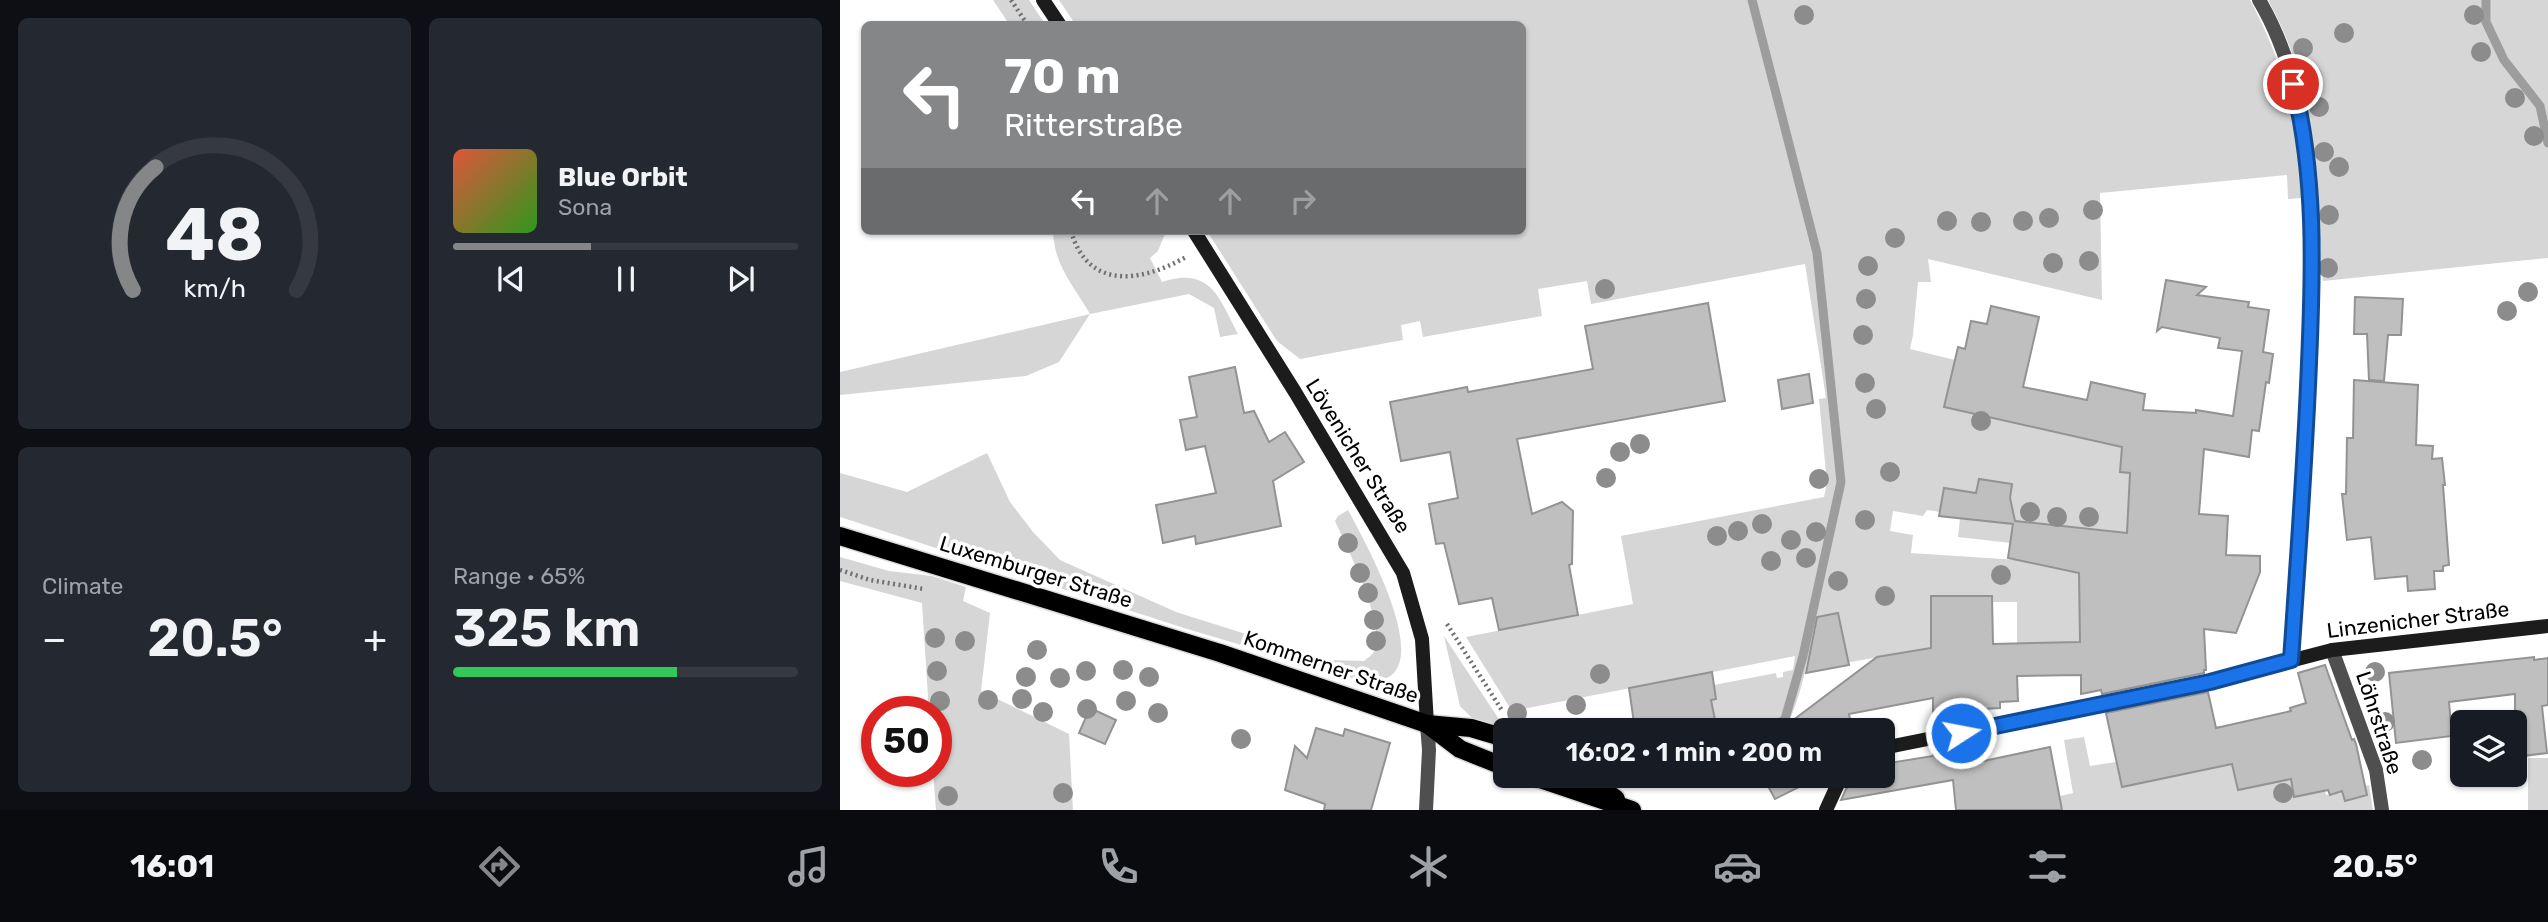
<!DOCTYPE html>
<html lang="en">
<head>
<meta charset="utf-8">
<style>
  body { margin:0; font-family:Rubik,sans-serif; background:#242831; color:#f1f3f6; height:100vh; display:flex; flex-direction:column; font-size:26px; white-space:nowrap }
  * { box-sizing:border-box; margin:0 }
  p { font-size:23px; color:#9ea1a6 }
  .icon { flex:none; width:38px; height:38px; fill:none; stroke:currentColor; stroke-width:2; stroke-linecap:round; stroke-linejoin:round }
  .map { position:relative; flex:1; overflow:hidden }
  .details { display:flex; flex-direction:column; gap:18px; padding:18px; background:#0d0f14; width:840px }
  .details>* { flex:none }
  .hud { position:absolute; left:21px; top:21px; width:665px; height:214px; border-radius:10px; box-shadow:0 2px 5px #0004; background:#858687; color:#fff; overflow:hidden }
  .tools { position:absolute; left:1610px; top:710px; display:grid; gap:14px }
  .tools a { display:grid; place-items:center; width:77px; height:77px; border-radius:10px; background:#171b24; box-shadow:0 2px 5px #0004; font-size:35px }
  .speed { position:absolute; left:21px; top:696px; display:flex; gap:14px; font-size:35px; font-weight:700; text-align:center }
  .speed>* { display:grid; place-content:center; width:91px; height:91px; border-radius:50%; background:#171b24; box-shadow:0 2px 5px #0004; line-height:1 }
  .speed .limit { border:10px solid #d22; background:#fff; color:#111 }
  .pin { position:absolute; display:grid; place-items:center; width:60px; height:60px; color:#fff; margin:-30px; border:4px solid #fff; border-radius:50%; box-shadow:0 2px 7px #0007 }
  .me { position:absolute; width:77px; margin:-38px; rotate:79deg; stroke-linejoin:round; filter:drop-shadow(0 0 5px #0008) }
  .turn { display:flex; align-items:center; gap:24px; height:147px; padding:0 28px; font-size:32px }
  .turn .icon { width:91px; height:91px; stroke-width:2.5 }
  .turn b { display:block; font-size:49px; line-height:60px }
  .lanes { display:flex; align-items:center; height:66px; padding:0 28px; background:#0003; justify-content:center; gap:35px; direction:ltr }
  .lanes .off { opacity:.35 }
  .big { font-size:52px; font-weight:600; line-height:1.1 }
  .details .tile { flex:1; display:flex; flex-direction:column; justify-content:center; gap:10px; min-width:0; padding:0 24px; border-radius:10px; background:#242831 }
  .details .dial { align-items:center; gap:0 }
  .dial svg { height:182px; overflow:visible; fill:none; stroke:#363941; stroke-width:7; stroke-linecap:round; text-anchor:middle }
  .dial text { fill:#f1f3f6; stroke:none }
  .song { display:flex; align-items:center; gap:21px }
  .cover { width:84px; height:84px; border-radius:10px; background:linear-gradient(135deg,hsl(10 70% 55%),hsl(110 70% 35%)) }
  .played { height:7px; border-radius:4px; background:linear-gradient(90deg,#858687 40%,#363941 40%) }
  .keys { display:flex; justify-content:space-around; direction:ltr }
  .heat { display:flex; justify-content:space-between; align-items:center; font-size:38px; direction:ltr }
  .charge { height:10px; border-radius:5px; background:linear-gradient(90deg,#34c759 65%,#363941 0) }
  .details .tiles { flex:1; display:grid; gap:18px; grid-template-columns:repeat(2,1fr) }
  .trip { position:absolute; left:653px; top:718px; width:402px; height:70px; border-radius:10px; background:#171b24; box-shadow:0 2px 5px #0004; font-weight:600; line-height:70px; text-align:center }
  .dock { display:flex; height:112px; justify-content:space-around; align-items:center; background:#090b0e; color:#9ea1a6 }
  .dock .icon { width:49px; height:49px }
  .dock .current { color:#858687 }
  .dock b { font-size:32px; color:#f1f3f6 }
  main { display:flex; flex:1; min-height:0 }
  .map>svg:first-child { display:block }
  .green { fill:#d6d6d6 }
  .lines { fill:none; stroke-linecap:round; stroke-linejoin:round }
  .stream { stroke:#9d9d9d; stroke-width:9 }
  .building { fill:#bfbfbf; stroke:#939393; stroke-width:2 }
  .primary-casing { stroke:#dbdbdb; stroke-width:21 }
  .path { stroke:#717171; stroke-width:4.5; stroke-dasharray:2 3.5; stroke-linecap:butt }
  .street { stroke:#4f4f4f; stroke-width:14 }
  .secondary { stroke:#1c1c1c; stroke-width:14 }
  .primary { stroke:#000; stroke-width:18 }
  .tree { fill:#8c8c8c }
  .route-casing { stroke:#114b97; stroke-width:18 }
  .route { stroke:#1a73e8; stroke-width:12 }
  .labels { text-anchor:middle; stroke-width:7; stroke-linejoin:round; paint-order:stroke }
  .street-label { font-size:21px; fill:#000; stroke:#fff }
</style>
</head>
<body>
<main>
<section class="details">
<div class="tiles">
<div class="tile dial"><svg viewBox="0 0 100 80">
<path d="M14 69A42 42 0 1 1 86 69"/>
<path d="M14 69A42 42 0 0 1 24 15" stroke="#858687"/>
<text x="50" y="56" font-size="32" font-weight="700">48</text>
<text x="50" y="72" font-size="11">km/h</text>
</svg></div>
<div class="tile">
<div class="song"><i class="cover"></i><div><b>Blue Orbit</b><p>Sona</p></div></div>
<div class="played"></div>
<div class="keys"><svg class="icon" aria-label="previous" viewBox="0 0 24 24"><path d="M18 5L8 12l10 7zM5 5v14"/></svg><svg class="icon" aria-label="pause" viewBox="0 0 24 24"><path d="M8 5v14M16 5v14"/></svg><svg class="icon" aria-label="next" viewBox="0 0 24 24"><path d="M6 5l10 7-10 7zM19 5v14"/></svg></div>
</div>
<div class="tile"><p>Climate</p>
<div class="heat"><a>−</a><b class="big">20.5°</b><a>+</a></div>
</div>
<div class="tile"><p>Range · 65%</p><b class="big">325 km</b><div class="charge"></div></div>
</div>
</section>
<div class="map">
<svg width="1708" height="810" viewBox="0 0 1708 810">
  <rect width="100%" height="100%" fill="#fff"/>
  <g class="green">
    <path d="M153,0H189L205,24H169Z"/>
    <path d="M219,0H1410C1445,65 1459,125 1462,198L1448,199L1447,175L1260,193L1262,300L1088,259L1091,282H1078L1073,335L1070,349L1115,360L1104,407L1282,447L1281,472L1296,473L1289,502L1287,533L1175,521L1170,498L1172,484L1139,479L1136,493L1104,489L1100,512L1087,510L1083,516L1053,511L1050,531L1073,535L1071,553L1178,560L1239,573L1240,670L1177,644V602H1152L1091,648L999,664L998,614L977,617C973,637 957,722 942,729C933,733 890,730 877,730L857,702L876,699L874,685L936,673L937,678L943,677V672L953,670L955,656L672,711L626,637L793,604L781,536L984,497L987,483L979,399L986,398L965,264L751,304L747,281L698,289L702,316L583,337L580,321L561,325L563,340L460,359L437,341L367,231H682V24H235Z"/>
    <path d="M1428,0H1708V258L1483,281L1481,269C1478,173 1476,86 1428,0Z"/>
    <path d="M213,231H326L318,251L310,258L322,282C371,266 379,298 398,334L380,337L374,308L349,294L250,314L219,362L186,376L0,395V372L250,314C234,286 214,266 213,231Z"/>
    <path d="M147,453L170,502L193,532L220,560L336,612L488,660L524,661C528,658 533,654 535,650C545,622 507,548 495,521L498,516L508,510C525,542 612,695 519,680L344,628L0,517V473L67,492Z"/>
    <path d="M1120,519L1173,524L1171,543L1118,537Z"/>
    <path d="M0,557L49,571L92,576L126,587L123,601L150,613L141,691L229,734L233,810H96L93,772H96V712H89L82,603L0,581Z"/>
    <path d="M604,636L666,730L633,719L620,706Z"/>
    <path d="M1376,726L1384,727L1451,779L1454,797L1485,790L1486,795L1502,791L1505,801L1527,795L1525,786L1529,785L1533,810H1213L1221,808L1220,796L1233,793L1224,740L1244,737L1250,766L1276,762L1282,787L1364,728Z"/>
    <rect x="1688" y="758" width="20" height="52"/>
  </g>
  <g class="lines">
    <g class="stream">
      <path d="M912,0L977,253L1001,482L963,656L945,719L931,730"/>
      <path d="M1646,0V22L1664,60L1700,106L1708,143"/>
    </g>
  </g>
  <g class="building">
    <path d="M1326,280L1366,287L1357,295L1409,302L1408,307L1429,310L1423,352L1433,354L1429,383L1426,382L1419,431L1412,430L1409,457L1364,449L1359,514L1388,516L1386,555L1420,556V572L1396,633L1364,629L1366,670H1364V673L1262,694L1261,690L1241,694V675L1177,676L1178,701L1160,702V708L1127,710L1129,721L1093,728V698L1009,714L1012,730H940L1037,657L1091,648V596H1152L1153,644L1240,642L1239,573L1168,558L1173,524L1099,516L1104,488L1136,493L1139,479L1172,484L1170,498L1175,521L1287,533L1290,473L1280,472L1282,447L1104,407L1118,347L1125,349L1131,321L1147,324L1151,306L1199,317L1183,387L1247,400L1251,382L1305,394L1303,410L1356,413V410L1393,416L1402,351L1378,348L1380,338L1322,327L1317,331Z"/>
    <path d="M1515,297L1563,299L1561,335H1548L1544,381L1529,380L1527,334H1514Z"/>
    <path d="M868,303L885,401L677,439L692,514L722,502L733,511L732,564L729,565L738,615L659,630L652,598L619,604L604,543L596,544L589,504L618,498L610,452L561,461L550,402L627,387L628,392L753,369L745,326Z"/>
    <path d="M395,367L404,413L414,411L429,442L445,432L464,462L433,481L441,526L356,544L355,536L323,543L316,505L376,493L365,446L346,450L340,420L357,417L349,377Z"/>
    <path d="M969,374L973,403L942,409L938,380Z"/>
    <path d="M1514,380L1578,385L1576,445L1593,446L1592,459L1602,458L1605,485H1603L1609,565L1603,566V571H1594L1595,589L1568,591L1567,576L1535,579L1531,537L1507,540L1502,494H1506L1507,438H1513Z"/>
    <path d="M998,613L1009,665L966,673L977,617Z"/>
    <path d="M1694,657V660L1708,658V705L1702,706L1707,753L1675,757V694L1609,702L1612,736L1556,743L1549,673Z"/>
    <path d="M1485,665L1512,740L1514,739L1516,744L1527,795L1505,801L1502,791L1490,795L1488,790L1454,797L1451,779L1398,790L1392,764L1282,787L1266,713L1368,692L1376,728L1451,711L1450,708L1466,703L1458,673Z"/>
    <path d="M872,672L876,699L871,700L877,730H795L789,688Z"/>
    <path d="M250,708L276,720L265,744L239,733Z"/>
    <path d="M476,728L503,736L505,729L550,743L531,810H484L485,804L445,790L455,746L467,758Z"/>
    <path d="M1131,740L1134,763L1210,747L1222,810H1116L1113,780L1001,800L1006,789L1022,775H1043V764L1093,756V748Z"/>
    <path d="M922,775H961L965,784L935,799Z"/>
  </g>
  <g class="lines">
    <g class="primary-casing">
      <g id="primary">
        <path d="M0,536L380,653L587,724L631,728L665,738"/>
        <path d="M587,724L620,749L665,767"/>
        <path d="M688,775L792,810"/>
        <path d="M744,775L776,799"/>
      </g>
    </g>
    <g class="path">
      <path d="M171,0L187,24"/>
      <path d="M231,231C248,291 302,282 346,257"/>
      <path d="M0,570L30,580L84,589"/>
      <path d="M607,624L663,712"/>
    </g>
    <g class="street">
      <path d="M1419,0C1482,106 1474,254 1469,374C1465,469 1458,564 1451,660"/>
      <path d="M1492,650L1536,770L1542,810"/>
      <path d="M586,810L589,750L587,724"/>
    </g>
    <g class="secondary">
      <path d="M203,0L219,24"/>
      <path d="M354,231L455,392L563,573L582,639L587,724"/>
      <path d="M1043,748L1370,682L1492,650L1708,626"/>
      <path d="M986,810L1002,775"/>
    </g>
    <use href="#primary" class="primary"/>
  </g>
  <g class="tree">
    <circle cx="964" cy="15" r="10"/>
    <circle cx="1634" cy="15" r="10"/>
    <circle cx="1504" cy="33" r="10"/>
    <circle cx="1463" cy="48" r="10"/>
    <circle cx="1641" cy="52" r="10"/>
    <circle cx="1472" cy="76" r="10"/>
    <circle cx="1675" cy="98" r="10"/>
    <circle cx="1479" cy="107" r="10"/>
    <circle cx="1694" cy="136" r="10"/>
    <circle cx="1484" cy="152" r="10"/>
    <circle cx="1499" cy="167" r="10"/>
    <circle cx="1253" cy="210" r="10"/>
    <circle cx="1489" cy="215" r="10"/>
    <circle cx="1209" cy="218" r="10"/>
    <circle cx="1107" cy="221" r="10"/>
    <circle cx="1183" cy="221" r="10"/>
    <circle cx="1141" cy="222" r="10"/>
    <circle cx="1055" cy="238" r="10"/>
    <circle cx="1249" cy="261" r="10"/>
    <circle cx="1213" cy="263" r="10"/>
    <circle cx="1028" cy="266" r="10"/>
    <circle cx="1488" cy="268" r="10"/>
    <circle cx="765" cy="289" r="10"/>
    <circle cx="1688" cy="292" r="10"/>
    <circle cx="1026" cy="299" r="10"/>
    <circle cx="1667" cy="311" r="10"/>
    <circle cx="1023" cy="335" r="10"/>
    <circle cx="1025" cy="383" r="10"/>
    <circle cx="1036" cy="409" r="10"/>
    <circle cx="1141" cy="421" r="10"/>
    <circle cx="800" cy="444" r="10"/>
    <circle cx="780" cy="452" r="10"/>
    <circle cx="1050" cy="472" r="10"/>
    <circle cx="766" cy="478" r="10"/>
    <circle cx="979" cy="479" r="10"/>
    <circle cx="1190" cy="512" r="10"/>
    <circle cx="1217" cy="517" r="10"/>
    <circle cx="1249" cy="517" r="10"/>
    <circle cx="1025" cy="520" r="10"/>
    <circle cx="922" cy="524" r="10"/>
    <circle cx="898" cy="531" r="10"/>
    <circle cx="976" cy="532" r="10"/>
    <circle cx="877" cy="536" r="10"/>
    <circle cx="951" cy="540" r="10"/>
    <circle cx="508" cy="543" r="10"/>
    <circle cx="966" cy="558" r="10"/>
    <circle cx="931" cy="561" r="10"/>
    <circle cx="520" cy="573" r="10"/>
    <circle cx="1161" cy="575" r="10"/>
    <circle cx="998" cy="581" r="10"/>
    <circle cx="528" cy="593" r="10"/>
    <circle cx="1045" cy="596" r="10"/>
    <circle cx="534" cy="620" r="10"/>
    <circle cx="95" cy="638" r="10"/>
    <circle cx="125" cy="641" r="10"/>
    <circle cx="536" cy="641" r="10"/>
    <circle cx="197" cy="650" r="10"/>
    <circle cx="283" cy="670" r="10"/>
    <circle cx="97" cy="671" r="10"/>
    <circle cx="246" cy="671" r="10"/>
    <circle cx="1535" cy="672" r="10"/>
    <circle cx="760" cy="674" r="10"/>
    <circle cx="186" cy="677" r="10"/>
    <circle cx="309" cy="677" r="10"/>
    <circle cx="220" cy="678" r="10"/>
    <circle cx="182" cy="699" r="10"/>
    <circle cx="148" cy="700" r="10"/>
    <circle cx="100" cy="701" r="10"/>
    <circle cx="286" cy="701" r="10"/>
    <circle cx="736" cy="705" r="10"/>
    <circle cx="247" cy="709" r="10"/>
    <circle cx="203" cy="712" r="10"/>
    <circle cx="318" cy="713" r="10"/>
    <circle cx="677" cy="713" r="10"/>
    <circle cx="1545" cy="722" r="10"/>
    <circle cx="401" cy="739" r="10"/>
    <circle cx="1582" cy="760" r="10"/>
    <circle cx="223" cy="793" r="10"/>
    <circle cx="1443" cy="793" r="10"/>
    <circle cx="108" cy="796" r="10"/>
  </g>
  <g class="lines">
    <g class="route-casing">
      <path id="route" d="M1121,733L1370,682L1451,660C1458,561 1465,462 1469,363C1473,271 1476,174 1453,84"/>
    </g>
    <use href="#route" class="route"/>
  </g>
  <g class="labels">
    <g class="street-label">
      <text transform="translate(518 456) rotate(58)" y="7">Lövenicher Straße</text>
      <text transform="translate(196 572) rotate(17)" y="7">Luxemburger Straße</text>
      <text transform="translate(1578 620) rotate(-7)" y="7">Linzenicher Straße</text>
      <text transform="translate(491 667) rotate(19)" y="7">Kommerner Straße</text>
      <text transform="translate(1539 723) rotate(72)" y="7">Löhrstraße</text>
    </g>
  </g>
</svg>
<div class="tools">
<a><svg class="icon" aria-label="layers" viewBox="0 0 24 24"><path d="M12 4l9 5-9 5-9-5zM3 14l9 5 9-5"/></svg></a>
</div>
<div class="speed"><div class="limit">50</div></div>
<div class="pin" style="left:1453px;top:84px;background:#d93025"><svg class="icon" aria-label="arrive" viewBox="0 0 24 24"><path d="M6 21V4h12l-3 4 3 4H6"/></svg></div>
<svg class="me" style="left:1121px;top:733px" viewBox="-20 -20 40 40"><circle r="17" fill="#1a73e8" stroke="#fff" stroke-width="3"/><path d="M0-11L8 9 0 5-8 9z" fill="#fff"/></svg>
<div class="trip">16:02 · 1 min · 200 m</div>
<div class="hud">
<div class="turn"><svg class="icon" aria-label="left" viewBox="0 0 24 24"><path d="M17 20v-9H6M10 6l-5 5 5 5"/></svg><div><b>70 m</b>Ritterstraße</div></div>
<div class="lanes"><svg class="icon" aria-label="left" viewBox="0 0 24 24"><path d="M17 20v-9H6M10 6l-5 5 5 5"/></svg><svg class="icon off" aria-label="ahead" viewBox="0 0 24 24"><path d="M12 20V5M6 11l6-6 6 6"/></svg><svg class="icon off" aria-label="ahead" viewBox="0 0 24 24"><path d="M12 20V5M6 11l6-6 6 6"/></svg><svg class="icon off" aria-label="right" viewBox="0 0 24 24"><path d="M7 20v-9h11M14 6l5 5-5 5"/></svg></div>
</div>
</div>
</main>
<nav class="dock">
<b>16:01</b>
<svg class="icon current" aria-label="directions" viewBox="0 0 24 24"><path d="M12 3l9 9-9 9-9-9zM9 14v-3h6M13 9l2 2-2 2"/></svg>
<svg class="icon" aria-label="music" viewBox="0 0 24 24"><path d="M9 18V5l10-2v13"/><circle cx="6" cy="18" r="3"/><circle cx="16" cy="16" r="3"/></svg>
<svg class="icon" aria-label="phone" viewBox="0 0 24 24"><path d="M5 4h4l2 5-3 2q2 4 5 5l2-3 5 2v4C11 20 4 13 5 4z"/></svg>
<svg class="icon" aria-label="climate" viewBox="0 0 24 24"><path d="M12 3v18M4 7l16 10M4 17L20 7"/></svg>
<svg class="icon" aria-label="car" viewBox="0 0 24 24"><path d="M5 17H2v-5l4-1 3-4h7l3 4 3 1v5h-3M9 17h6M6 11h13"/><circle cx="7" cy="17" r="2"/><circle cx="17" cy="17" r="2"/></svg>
<svg class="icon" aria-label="filters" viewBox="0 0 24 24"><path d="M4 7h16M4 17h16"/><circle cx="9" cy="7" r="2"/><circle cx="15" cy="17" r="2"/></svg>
<b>20.5°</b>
</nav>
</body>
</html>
